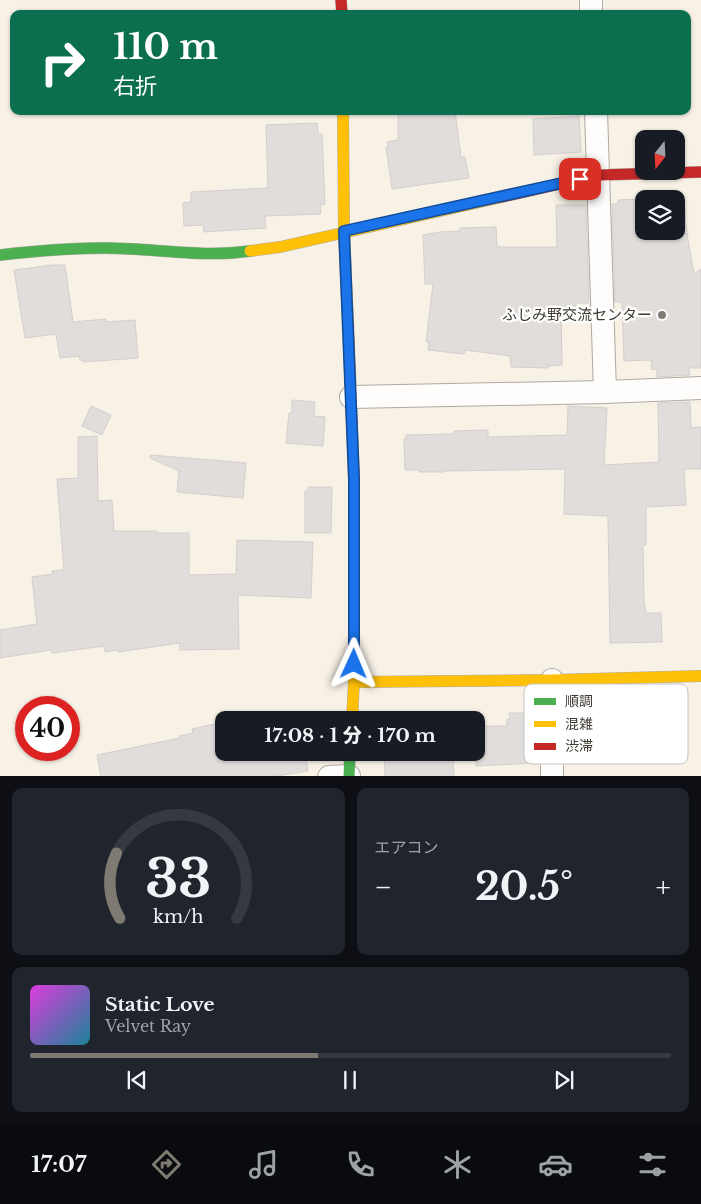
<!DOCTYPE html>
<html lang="ja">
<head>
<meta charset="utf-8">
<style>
  body { margin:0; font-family:"Libre Baskerville","Noto Sans JP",serif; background:#20242c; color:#f1f3f6; height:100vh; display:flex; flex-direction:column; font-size:19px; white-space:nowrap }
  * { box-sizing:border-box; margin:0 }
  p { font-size:16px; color:#9ea1a6 }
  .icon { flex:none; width:28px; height:28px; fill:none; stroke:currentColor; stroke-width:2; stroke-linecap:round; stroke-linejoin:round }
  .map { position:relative; height:776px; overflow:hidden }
  .drawer { display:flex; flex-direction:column; gap:12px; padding:12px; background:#0d0f14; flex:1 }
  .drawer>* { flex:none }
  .hud { position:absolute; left:10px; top:10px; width:681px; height:105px; border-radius:10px; box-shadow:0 1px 4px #0004; background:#0b6e4f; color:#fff; overflow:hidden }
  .needle { width:32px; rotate:198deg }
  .controls { position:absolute; left:635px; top:130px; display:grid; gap:10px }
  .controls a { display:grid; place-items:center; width:50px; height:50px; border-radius:10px; background:#171b24; box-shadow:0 1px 4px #0004; font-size:25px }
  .speed { position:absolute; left:15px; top:696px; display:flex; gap:10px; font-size:25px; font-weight:700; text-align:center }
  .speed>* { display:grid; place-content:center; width:65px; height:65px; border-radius:50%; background:#171b24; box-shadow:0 1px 4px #0004; line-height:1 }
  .speed .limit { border:8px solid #d22; background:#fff; color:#111 }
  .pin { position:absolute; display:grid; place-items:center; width:42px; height:42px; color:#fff; margin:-21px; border-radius:10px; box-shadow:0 2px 8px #0006 }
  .me { position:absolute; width:55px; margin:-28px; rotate:1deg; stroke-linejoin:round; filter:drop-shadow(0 0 4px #0008) }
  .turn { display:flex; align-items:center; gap:18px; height:105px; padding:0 20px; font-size:22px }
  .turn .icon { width:65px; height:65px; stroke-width:2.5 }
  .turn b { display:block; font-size:35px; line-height:42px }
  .big { font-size:38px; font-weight:800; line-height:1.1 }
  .drawer .widget { flex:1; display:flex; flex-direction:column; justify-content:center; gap:8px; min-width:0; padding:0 18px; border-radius:10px; background:#20242c }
  .drawer .dial { align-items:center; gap:0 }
  .dial svg { height:130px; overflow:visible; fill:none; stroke:#363941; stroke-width:7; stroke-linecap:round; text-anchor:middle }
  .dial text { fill:#f1f3f6; stroke:none }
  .song { display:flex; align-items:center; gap:15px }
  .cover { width:60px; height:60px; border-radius:8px; background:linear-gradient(135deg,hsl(300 70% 55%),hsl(190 70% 35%)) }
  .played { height:5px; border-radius:2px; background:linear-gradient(90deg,#7f7a71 45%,#363941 45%) }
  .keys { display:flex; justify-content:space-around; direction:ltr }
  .heat { display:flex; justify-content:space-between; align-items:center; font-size:28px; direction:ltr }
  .drawer .tiles { flex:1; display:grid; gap:12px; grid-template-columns:1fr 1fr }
  .widget:last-child { grid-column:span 2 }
  .trip { position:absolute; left:215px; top:711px; width:270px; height:50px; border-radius:10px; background:#171b24; box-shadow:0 1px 4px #0004; font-weight:800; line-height:50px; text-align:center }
  .dock { display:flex; height:80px; justify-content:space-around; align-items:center; background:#090b0e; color:#9ea1a6 }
  .dock .icon { width:35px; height:35px }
  .dock .on { color:#7f7a71 }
  .dock b { font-size:22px; color:#f1f3f6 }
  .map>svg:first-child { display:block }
  .building { fill:#e0dddb; stroke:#d2cfce; fill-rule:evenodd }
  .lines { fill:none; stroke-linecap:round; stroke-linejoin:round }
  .street-casing { stroke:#afaaa2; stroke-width:24 }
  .fast-casing { stroke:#afaaa2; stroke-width:12 }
  .slow-casing { stroke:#afaaa2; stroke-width:12 }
  .jam-casing { stroke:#afaaa2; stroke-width:12 }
  .street { stroke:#fefdfb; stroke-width:22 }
  .fast { stroke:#4caf50; stroke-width:11 }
  .slow { stroke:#ffc107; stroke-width:11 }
  .jam { stroke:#c62828; stroke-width:11 }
  .route-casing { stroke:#114b97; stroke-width:12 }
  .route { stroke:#1a73e8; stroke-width:9 }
  .poi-dot { fill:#7f7a71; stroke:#fff; stroke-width:2 }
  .labels { text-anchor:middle; stroke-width:4.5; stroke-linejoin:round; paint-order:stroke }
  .poi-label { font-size:15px; fill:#3e3a32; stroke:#fff; text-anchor:end }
  .key { fill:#fff; stroke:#c5c4c2; stroke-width:1 }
  .key-label { font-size:14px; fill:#3e3a32 }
</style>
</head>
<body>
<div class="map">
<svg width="701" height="777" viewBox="0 0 701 777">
  <rect width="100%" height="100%" fill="#f7f1e6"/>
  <g class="building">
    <path d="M398,111H455L461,157H465L469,178L392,189L386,147H388L387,142L398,140Z"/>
    <path d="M579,116L581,152L534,155L533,119Z"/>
    <path d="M317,123L318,134H322L325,204L320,205L321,214L265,216L266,228L204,232L203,225L184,226L183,203L191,202V192L268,188L266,125Z"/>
    <path d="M684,197L686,228L694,274L701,269V368H689L690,375L657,377V369L652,370L651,360L624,361L622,302H615L612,204H618V200ZM644,199H676V231H644Z"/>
    <path d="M556,205H586L589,303H576V309H561L562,365L548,366V368L511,367L510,356L465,350L464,354L428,350L429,342H426L433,284H425L423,235L440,232L460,231V228L496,227L497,247H557Z"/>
    <path d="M53,265H65L73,322L106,319V322L135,320L138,358L83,362V360H80L79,356L60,358L56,334L25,338L14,270Z"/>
    <path d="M292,400L315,402L314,416L325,417L323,446L286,443L289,413H292Z"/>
    <path d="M690,402L691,428L701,427V469H684L686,505L646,507V545H643L644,602L646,613H661L662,642L610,643L608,516L564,514L565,469L444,471V472H419V470H405L404,439H406V435L454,434V431L488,430V437L567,435L568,406L607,408L604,465L659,462L658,403Z"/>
    <path d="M91,406L111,415L102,435L82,426Z"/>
    <path d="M97,436L98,501L112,500L114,531H156V533H189V575L236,574L237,540L313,542L311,598L238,595L239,649L180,650V643L118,652L117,650L105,652L104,646L52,653L51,650L0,658V630L37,624L32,577L53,574L52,571L64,570L57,479L78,478V437Z"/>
    <path d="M151,455L246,463L243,498L177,492L179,471L150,458Z"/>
    <path d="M308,487H332L331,533H305V491H308Z"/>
    <path d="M509,713H531V717L534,716V763L476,766V733H482V726H507V719H510Z"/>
    <path d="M224,722V752H305L308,771L270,777H101L97,755L180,738L179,736L193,733L192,729Z"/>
    <path d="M384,752H453L454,777H385Z"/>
  </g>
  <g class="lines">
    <g class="street-casing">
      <g id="street">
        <path d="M591,0V14"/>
        <path d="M596,111L605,392L701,388"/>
        <path d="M351,397L605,392"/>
        <path d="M552,680V777"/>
        <path d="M329,777L349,776"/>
      </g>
    </g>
    <g class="fast-casing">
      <g id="fast">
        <path d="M0,255C35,251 69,248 104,248C153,248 201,258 250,251"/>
        <path d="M349,777L350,752"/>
      </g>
    </g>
    <g class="slow-casing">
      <g id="slow">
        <path d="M343,111L344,231L348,321"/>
        <path d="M250,251L280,247L502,197"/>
        <path d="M354,682L552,680L701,676"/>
        <path d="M352,720L354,682V523"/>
      </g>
    </g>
    <g class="jam-casing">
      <g id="jam">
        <path d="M341,0L342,14"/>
        <path d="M502,197L599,175L701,172"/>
        <path d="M348,321L354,479V523"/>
      </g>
    </g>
    <use href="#street" class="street"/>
    <use href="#fast" class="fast"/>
    <use href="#slow" class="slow"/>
    <use href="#jam" class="jam"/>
  </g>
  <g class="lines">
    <g class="route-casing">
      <path id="route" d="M354,664V479L344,231L580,179"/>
    </g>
    <use href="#route" class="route"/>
  </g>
  <circle class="poi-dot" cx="662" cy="315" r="5"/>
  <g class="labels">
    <g class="poi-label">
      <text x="652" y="320">ふじみ野交流センター</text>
    </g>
  </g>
  <rect x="524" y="684" width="164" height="80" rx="8" class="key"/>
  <rect x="534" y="698" width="22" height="7" fill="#4caf50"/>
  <rect x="534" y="721" width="22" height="6" fill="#ffc107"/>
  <rect x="534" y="743" width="22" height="7" fill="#c62828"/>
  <g class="key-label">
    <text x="565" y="706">順調</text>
    <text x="565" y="729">混雑</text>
    <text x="565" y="751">渋滞</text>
  </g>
</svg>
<div class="controls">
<a><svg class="needle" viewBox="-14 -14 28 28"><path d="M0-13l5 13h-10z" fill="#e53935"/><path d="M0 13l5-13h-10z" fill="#9ea1a6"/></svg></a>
<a><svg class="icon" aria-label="layers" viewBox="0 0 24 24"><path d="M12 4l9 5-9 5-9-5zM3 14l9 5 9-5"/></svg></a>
</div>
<div class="speed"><div class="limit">40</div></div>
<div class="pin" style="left:580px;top:179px;background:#d93025"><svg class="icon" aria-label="arrive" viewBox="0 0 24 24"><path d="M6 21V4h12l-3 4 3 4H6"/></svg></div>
<svg class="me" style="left:354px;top:664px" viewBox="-20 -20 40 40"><path d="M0-17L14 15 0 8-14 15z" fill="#1a73e8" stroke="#fff" stroke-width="4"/></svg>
<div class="trip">17:08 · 1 分 · 170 m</div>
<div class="hud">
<div class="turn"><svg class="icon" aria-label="right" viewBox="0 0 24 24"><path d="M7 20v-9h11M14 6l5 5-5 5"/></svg><div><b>110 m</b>右折</div></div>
</div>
</div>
<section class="drawer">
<div class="tiles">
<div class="widget dial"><svg viewBox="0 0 100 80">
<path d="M14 69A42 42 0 1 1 86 69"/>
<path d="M14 69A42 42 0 0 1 12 29" stroke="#7f7a71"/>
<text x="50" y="56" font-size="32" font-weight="700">33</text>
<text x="50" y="72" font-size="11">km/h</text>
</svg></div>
<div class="widget"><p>エアコン</p>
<div class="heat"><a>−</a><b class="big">20.5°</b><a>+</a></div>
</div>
<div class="widget">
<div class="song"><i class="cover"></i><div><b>Static Love</b><p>Velvet Ray</p></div></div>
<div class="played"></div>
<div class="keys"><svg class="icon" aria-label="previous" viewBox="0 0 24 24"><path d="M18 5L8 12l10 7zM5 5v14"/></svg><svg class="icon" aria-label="pause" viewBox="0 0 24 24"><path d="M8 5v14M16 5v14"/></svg><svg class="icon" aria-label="next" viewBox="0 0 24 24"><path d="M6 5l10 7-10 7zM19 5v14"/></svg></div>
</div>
</div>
</section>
<nav class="dock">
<b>17:07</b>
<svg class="icon on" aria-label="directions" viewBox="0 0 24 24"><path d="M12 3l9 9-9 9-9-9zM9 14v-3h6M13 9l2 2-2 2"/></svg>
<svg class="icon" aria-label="music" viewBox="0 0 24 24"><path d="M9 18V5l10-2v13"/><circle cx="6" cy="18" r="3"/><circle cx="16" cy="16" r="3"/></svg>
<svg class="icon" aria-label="phone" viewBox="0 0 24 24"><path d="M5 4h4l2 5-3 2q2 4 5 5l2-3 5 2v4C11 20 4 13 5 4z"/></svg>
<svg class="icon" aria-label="climate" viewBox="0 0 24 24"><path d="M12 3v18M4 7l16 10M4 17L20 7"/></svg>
<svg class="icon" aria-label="car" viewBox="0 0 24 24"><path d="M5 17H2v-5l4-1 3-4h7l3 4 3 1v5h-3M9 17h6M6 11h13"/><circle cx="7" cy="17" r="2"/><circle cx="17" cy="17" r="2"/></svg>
<svg class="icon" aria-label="filters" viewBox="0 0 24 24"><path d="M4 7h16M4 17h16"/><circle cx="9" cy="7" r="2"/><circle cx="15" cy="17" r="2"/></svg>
</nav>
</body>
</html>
